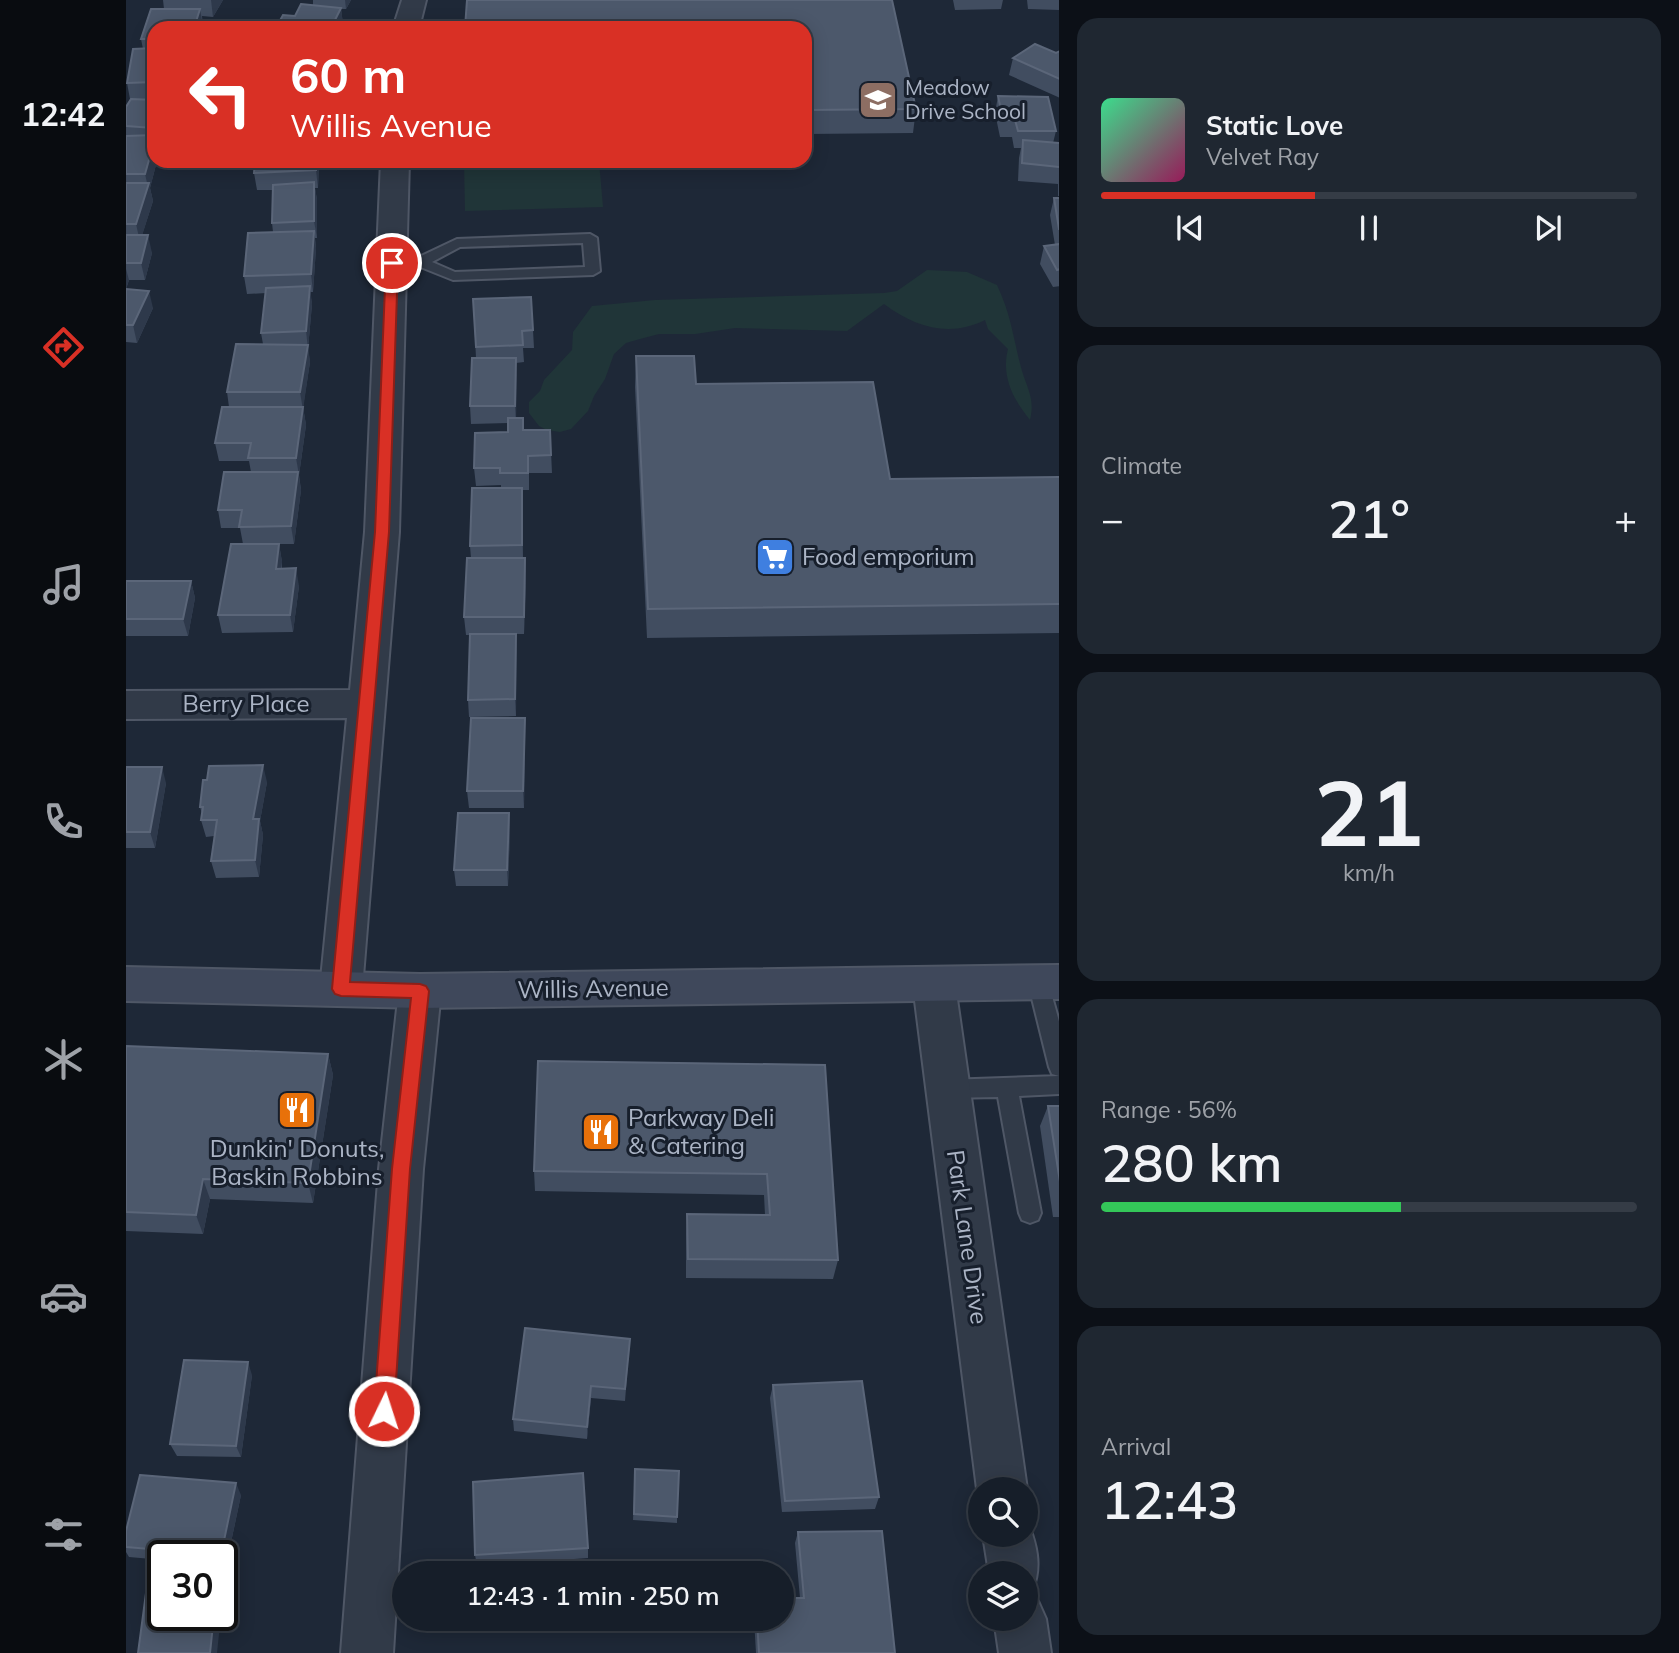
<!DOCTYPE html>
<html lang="en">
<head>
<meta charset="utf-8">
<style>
  body { margin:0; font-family:Mulish,sans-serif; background:#1f2731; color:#f1f3f6; height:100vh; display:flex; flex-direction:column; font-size:26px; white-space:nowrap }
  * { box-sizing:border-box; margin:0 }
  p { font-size:23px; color:#9ea2a8 }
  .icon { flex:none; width:38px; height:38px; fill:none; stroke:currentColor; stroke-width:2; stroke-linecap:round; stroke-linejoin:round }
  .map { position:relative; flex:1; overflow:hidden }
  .side { display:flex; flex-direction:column; gap:18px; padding:18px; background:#0c1017; width:620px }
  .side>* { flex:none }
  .hud { position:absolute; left:21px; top:21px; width:665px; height:147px; border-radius:21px; box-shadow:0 4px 18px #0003,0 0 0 2px #353c46; background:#d93025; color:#fff; overflow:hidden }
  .fabs { position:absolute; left:842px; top:1477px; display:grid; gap:14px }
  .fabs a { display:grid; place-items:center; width:70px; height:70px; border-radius:50%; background:#161e29; box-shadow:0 4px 18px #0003,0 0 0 2px #353c46; font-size:35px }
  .speed { position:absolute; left:21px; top:1540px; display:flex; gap:14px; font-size:35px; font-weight:700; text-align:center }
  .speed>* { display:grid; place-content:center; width:91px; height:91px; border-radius:50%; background:#161e29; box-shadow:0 4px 18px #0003,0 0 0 2px #353c46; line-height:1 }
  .speed .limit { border:4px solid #111; border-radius:10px; background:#fff; color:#111 }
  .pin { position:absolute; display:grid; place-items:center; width:60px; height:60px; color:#fff; margin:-30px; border:4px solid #fff; border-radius:50%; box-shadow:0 2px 7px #0007 }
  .me { position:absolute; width:77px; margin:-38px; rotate:4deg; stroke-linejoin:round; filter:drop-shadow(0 0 5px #0008) }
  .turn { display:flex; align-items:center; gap:24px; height:147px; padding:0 28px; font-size:32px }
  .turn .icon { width:91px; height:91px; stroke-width:2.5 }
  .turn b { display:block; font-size:49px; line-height:60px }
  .big { font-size:52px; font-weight:600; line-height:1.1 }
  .side .widget { flex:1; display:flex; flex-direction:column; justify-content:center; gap:10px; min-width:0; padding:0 24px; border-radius:21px; background:#1f2731 }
  .side .dial { align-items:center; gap:0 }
  .dial b { font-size:91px; line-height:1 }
  .song { display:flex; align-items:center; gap:21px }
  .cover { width:84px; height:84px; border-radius:10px; background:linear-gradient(135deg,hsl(150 70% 55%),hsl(330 70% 35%)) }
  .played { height:7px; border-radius:4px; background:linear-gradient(90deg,#d93025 40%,#353c46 40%) }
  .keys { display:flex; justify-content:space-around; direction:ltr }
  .heat { display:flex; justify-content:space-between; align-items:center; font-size:38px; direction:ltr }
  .charge { height:10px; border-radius:5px; background:linear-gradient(90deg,#34c759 56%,#353c46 0) }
  .trip { position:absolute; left:266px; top:1561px; width:402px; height:70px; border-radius:35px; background:#161e29; box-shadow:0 4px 18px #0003,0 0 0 2px #353c46; font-weight:600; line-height:70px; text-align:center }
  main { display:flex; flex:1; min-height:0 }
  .dock { display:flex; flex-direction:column; width:126px; justify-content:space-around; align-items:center; background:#090c10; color:#9ea2a8 }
  .dock .icon { width:49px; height:49px }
  .dock .selected { color:#d93025 }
  .dock b { font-size:32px; color:#f1f3f6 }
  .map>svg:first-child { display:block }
  .green { fill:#203538 }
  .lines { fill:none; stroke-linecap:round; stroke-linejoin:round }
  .lane-casing { stroke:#4f5766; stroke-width:4 }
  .street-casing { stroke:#4f5766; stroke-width:4 }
  .secondary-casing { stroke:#4f5766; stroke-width:4 }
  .lane { fill:#313a48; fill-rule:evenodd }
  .street { fill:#313a48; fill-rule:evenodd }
  .secondary { fill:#3f485b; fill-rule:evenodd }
  .wall { fill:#414d60 }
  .shaded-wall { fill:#2e394b }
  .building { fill:#4c586b; stroke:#5b6679; stroke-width:2 }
  .route { fill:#d93025; stroke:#8d1f18; stroke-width:2 }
  .labels { text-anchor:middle; stroke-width:6; stroke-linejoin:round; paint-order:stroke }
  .far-poi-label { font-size:21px; fill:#abb4c5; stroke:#171f2c; text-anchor:start }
  .poi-label { font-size:24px; fill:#abb4c5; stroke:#171f2c; text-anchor:start }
  .street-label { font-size:24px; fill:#abb4c5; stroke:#171f2c }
</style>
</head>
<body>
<main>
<nav class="dock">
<b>12:42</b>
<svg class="icon selected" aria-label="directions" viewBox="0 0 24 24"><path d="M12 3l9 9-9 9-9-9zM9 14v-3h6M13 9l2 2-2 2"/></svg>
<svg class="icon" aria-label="music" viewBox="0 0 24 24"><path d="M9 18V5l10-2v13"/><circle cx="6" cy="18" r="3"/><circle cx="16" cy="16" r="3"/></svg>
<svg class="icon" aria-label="phone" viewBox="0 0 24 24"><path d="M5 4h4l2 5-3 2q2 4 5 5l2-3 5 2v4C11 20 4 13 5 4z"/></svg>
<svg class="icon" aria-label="climate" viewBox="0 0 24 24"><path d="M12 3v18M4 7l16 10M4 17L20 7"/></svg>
<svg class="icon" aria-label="car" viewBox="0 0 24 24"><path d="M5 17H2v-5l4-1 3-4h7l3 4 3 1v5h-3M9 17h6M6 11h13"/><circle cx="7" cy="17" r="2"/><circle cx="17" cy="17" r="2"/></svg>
<svg class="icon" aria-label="filters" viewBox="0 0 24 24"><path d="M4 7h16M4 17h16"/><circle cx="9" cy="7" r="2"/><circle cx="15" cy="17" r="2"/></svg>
</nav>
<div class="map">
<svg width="934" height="1653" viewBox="0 0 934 1653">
  <rect width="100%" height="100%" fill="#1e2837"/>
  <g class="green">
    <path d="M338,161H473L477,207L339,211Z"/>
    <path d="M801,270L841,272L871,285C886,317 887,339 896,371C902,390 909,400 904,420C887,399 875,376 882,349L862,329L859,320C823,338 789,327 758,304L721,331L609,328L569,334H533L514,339L500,343L488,354L479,379L468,396L462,411L445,429L434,432L421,430L413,426L403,413V402L414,391L418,380L446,350L447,332L466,306L529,300L758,293L771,291Z"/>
  </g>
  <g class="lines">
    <g class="lane-casing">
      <g id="lane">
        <path d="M464,234L471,238L474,271L467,275L327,280L292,266L266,267L259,263L266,259L291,258L331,239ZM457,243L459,267L329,272L306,262L334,247Z"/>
        <path d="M912,973L919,976L922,982L934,1025V1094L893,1096L915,1213L912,1220L904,1223L896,1220L893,1213L872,1097L820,1098L812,1096L809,1089L812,1082L820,1080L933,1076L926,1074L923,1067L902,982L905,976Z"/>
      </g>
    </g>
    <g class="street-casing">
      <g id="street">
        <path d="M276,0H300L293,28H267Z"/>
        <path d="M255,161H283L273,532L236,989L230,1001L215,1006L200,1001L194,989L221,718L0,719V691L224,690L239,532Z"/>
        <path d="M808,968L823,973L829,985L901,1489L900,1492V1489H854V1496L851,1489L787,985L793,973Z"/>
        <path d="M294,974L309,979L315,991L297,1169L267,1653H215L253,1169L273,991L279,979Z"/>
        <path d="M900,1517C910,1543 917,1565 906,1591L900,1594V1573H863L857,1535H900Z"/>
        <path d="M900,1595L912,1601L920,1619L925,1653H873L868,1619H900Z"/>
      </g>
    </g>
    <g class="secondary-casing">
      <path id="secondary" d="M934,965V999L294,1008L0,1001V967L294,974Z"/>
    </g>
    <use href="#lane" class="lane"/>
    <use href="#street" class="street"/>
    <use href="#secondary" class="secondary"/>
  </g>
  <g class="wall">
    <path d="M37,0H97L87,17L76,16L77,26L28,28V100H21H28V161H31L24,188L27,201L16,235L26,253L19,280H3L0,289V126L4,99L1,83L17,49L15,39L38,9Z"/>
    <path d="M187,0H225L220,9H215L217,24L215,28H152L151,26L187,5Z"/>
    <path d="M766,0L790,109L787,133L679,134V28Z"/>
    <path d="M827,0H877L875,9L829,10Z"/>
    <path d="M901,0H934V10L902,9Z"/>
    <path d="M934,51V98L883,75L887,58L930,53Z"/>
    <path d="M872,96L930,131L927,143H934V196H932V184L892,181L893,158L895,148H888L886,137H874L869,113Z"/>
    <path d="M129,161H193L192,188H189L191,200V238H189L190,248L187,292H184L186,304L182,349L184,362L177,407L180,425L173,475L175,490L168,544H117L114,528H95L92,510L125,472L123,461H93L89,443L103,407L101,392L137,344L135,333L140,293L121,294L118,276L147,232L146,223V190H131L128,173Z"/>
    <path d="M928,198H934V286L927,287L914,264L918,246L929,245L924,215Z"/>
    <path d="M0,289L27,308L11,343L0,342Z"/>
    <path d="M347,299L407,330L408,348H397L398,362L390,363V418L398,430H424L426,473H403V490H396L397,558H399L400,575L398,634H390V716L343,717L342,700L344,635H340L338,617L345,558L344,546L375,488V485L350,486L348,468L382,432V423L345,424L344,406L350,358Z"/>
    <path d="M510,356L570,384L764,479L934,477V633L521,638L509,387Z"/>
    <path d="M153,544L156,562V569L173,586L167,632L96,633L92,615Z"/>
    <path d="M0,581H65L69,598L62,636H0Z"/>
    <path d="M399,735L398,808H343L341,791Z"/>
    <path d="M0,767L40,783L29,848H0Z"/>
    <path d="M141,782L134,821L137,835L133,877L90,878L85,861L88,836L80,837L75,820L76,814L74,807Z"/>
    <path d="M383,813L384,830L382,886H330L328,870Z"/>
    <path d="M0,1046L202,1054L207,1075L187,1203L84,1199L77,1234L0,1231Z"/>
    <path d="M699,1065L712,1260L707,1279L560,1278V1233L561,1214L639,1215L638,1195L409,1191L408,1171Z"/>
    <path d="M922,1106H934V1217H927L914,1126Z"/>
    <path d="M504,1339L499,1401L465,1398L461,1439L388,1431L387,1419Z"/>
    <path d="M126,1375L115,1457L51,1456L44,1444Z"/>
    <path d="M647,1385L753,1497L749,1509L656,1512L644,1398Z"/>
    <path d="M509,1469L551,1517V1523L507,1520Z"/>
    <path d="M115,1495L100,1566H96V1556H37V1560L3,1557L0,1552V1531Z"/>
    <path d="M672,1532L769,1653H630L628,1619H656L674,1598L669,1543Z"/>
    <path d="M462,1548V1558L351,1566L349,1555Z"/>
  </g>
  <g class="shaded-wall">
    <path d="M85,0H97L87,17Z"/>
    <path d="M219,0H225L220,9Z"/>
    <path d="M215,8L217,24L215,28H205Z"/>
    <path d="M74,9L77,26V28H68Z"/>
    <path d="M28,142V161H31L24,188L27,201L14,242L10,224L22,187L19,174Z"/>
    <path d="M190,161H193L192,188L190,170Z"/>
    <path d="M188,182L191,200V238L188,221Z"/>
    <path d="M188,231L190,248L187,292L185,274Z"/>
    <path d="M22,235L26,253L19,280L15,263Z"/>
    <path d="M0,269L3,280L0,289Z"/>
    <path d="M184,286L186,304L182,349L180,331Z"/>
    <path d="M23,291L27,308L11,343L7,325Z"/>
    <path d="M182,345L184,362L177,410L174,392Z"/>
    <path d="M390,358L391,375L390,423L389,406Z"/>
    <path d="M177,407L180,425L173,475L170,458Z"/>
    <path d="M172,472L175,490L168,544L165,526Z"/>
    <path d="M153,544L156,562L153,586L150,569Z"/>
    <path d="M399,558L400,575L398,634V617Z"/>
    <path d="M170,568L173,586L167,632L164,615Z"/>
    <path d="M65,581L69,598L62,636L57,619Z"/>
    <path d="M390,634L391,651L390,716L389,699Z"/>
    <path d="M399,718V735L398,808L397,791Z"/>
    <path d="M137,765L141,782L134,821L137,835L133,877L129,860L127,819Z"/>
    <path d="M36,767L40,783L29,848L24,832Z"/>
    <path d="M383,813L384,830L382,886L381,870Z"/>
    <path d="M202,1054L207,1075L187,1203L182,1183Z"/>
    <path d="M77,1179L84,1199L77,1234L70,1215Z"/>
    <path d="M122,1362L126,1375L115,1457L110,1446Z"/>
    <path d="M465,1386V1398L461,1439V1427Z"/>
    <path d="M110,1483L115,1495L100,1566L96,1558V1556L95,1555Z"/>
    <path d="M96,1585L98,1588L96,1604Z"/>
    <path d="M88,1615H95L91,1653H84Z"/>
  </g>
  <g class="building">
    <path d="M341,0H766L790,109L679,110V28H339Z"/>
    <path d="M175,4L215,8L205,28H170L151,26L157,15L169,16Z"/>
    <path d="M25,9H74L68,28H28V39H15Z"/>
    <path d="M909,44L930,53L934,51V79L887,58Z"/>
    <path d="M28,48V82L1,83L7,49Z"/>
    <path d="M872,96L922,97L930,131H892L889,120H877Z"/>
    <path d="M5,99L28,100V125L27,128L0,126V107Z"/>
    <path d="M28,135V142L19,174H0V136Z"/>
    <path d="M897,140L934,143V167L896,163Z"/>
    <path d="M129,161H190V170L128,173Z"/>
    <path d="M188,182V221L146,223L147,185Z"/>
    <path d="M0,183H23L10,224H0Z"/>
    <path d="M928,198H934V229H933Z"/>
    <path d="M188,231L185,274L118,276L122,233Z"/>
    <path d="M0,235H22L15,263H0Z"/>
    <path d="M934,244V269L931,270L918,246Z"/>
    <path d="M184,286L180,331L135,333L140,288Z"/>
    <path d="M0,289L23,291L7,325H0Z"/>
    <path d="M405,297L407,330L396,331L397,345L350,347L347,299Z"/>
    <path d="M110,344L182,345L174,392H101Z"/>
    <path d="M510,356H568L570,384L747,382L764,479L934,477V604L522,609Z"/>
    <path d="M346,358H390L389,406H344Z"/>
    <path d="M96,407H177L170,458H122L125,443H89Z"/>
    <path d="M382,418H397V430H424L425,455L402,456V473H374V468H348L349,433L382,432Z"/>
    <path d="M98,472H172L165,526L113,527L116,510H92Z"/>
    <path d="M346,488H396V545L344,546Z"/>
    <path d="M105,544H153L150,569L170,568L164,615H92Z"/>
    <path d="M341,558H399L398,617H338Z"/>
    <path d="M0,581H65L57,619H0Z"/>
    <path d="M344,634H390L389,699L342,700Z"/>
    <path d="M345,718H399L397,791H341Z"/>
    <path d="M137,765L127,819H133L129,860L85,861L91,820H75L77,807H74L77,780H81L83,766Z"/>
    <path d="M0,767H36L24,832H0Z"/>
    <path d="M332,813H383L381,870H328Z"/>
    <path d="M0,1046L202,1054L182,1183L77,1179L70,1215L0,1212Z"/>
    <path d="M412,1061L699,1065L712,1260L562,1259L561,1214L644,1215L641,1174L408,1171Z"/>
    <path d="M922,1106H934V1182Z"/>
    <path d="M399,1328L504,1339L499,1389L465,1386L461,1427L387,1419Z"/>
    <path d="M58,1360L122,1362L110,1446L44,1444Z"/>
    <path d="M736,1381L753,1497L659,1501L647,1385Z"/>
    <path d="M509,1469L553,1471L551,1517L508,1514Z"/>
    <path d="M457,1473L462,1548L349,1555L347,1482Z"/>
    <path d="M14,1475L110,1483L95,1555L0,1547V1531Z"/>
    <path d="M756,1531L769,1653H633L631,1619H656V1598H678L672,1532Z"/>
    <path d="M22,1578H37V1615H88L84,1653H12Z"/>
  </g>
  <path class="route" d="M266,259L272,263L263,532L224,982L294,984L300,986L303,991L284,1169L268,1411L265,1418L258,1421L251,1418L248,1411L266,1169L285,998L215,996L209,994L206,989L249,532L260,263Z"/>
  <defs>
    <g id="school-square" transform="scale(2.0125)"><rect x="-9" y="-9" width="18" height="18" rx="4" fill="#8d6e63" stroke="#171f2c"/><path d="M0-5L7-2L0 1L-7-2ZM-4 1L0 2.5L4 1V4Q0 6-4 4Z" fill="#fff"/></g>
    <g id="supermarket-square" transform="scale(2.0125)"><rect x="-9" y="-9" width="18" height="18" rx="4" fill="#3f7fe0" stroke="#171f2c"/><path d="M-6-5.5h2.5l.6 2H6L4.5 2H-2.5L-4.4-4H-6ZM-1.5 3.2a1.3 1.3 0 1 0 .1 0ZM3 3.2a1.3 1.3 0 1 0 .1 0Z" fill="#fff"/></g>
    <g id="restaurant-square" transform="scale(2.0125)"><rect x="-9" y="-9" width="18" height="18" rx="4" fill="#e8710a" stroke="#171f2c"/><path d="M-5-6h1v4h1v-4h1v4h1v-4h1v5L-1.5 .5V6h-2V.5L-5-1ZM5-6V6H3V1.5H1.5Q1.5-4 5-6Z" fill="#fff"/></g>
  </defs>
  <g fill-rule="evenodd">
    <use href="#school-square" x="752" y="100"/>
    <use href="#supermarket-square" x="649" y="557"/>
    <use href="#restaurant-square" x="171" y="1110"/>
    <use href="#restaurant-square" x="475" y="1132"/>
  </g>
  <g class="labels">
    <g class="far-poi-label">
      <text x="779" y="95">Meadow<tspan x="779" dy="24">Drive School</tspan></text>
    </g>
    <g class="poi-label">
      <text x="676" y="565">Food emporium</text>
      <text x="502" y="1126">Parkway Deli<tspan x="502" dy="28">&amp; Catering</tspan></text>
      <text x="171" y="1157" text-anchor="middle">Dunkin' Donuts,<tspan x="171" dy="28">Baskin Robbins</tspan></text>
    </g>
    <g class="street-label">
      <text x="120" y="712">Berry Place</text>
      <text transform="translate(467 989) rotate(-1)" y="8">Willis Avenue</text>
      <text transform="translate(841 1237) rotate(82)" y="8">Park Lane Drive</text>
    </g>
  </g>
</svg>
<div class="fabs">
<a><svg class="icon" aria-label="search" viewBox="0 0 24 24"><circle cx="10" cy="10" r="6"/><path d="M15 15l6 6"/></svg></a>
<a><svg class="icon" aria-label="layers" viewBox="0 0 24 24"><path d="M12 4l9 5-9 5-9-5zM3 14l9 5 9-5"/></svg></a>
</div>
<div class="speed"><div class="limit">30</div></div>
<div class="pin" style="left:266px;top:263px;background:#d93025"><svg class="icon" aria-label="arrive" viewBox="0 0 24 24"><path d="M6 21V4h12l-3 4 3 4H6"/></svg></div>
<svg class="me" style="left:258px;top:1411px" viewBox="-20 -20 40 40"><circle r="17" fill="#d93025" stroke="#fff" stroke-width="3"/><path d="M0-11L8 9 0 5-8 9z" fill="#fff"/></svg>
<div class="trip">12:43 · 1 min · 250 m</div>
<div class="hud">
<div class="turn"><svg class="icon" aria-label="left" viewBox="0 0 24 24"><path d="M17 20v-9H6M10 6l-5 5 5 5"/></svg><div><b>60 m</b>Willis Avenue</div></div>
</div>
</div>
<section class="side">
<div class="widget">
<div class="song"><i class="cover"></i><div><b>Static Love</b><p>Velvet Ray</p></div></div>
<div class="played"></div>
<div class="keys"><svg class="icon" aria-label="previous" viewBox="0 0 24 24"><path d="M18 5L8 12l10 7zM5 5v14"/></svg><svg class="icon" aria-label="pause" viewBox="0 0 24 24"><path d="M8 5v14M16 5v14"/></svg><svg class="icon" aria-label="next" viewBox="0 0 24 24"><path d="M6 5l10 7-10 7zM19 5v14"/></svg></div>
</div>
<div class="widget"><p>Climate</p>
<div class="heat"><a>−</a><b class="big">21°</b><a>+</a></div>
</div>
<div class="widget dial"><b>21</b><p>km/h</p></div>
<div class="widget"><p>Range · 56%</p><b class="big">280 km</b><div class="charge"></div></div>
<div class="widget"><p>Arrival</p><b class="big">12:43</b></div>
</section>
</main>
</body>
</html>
